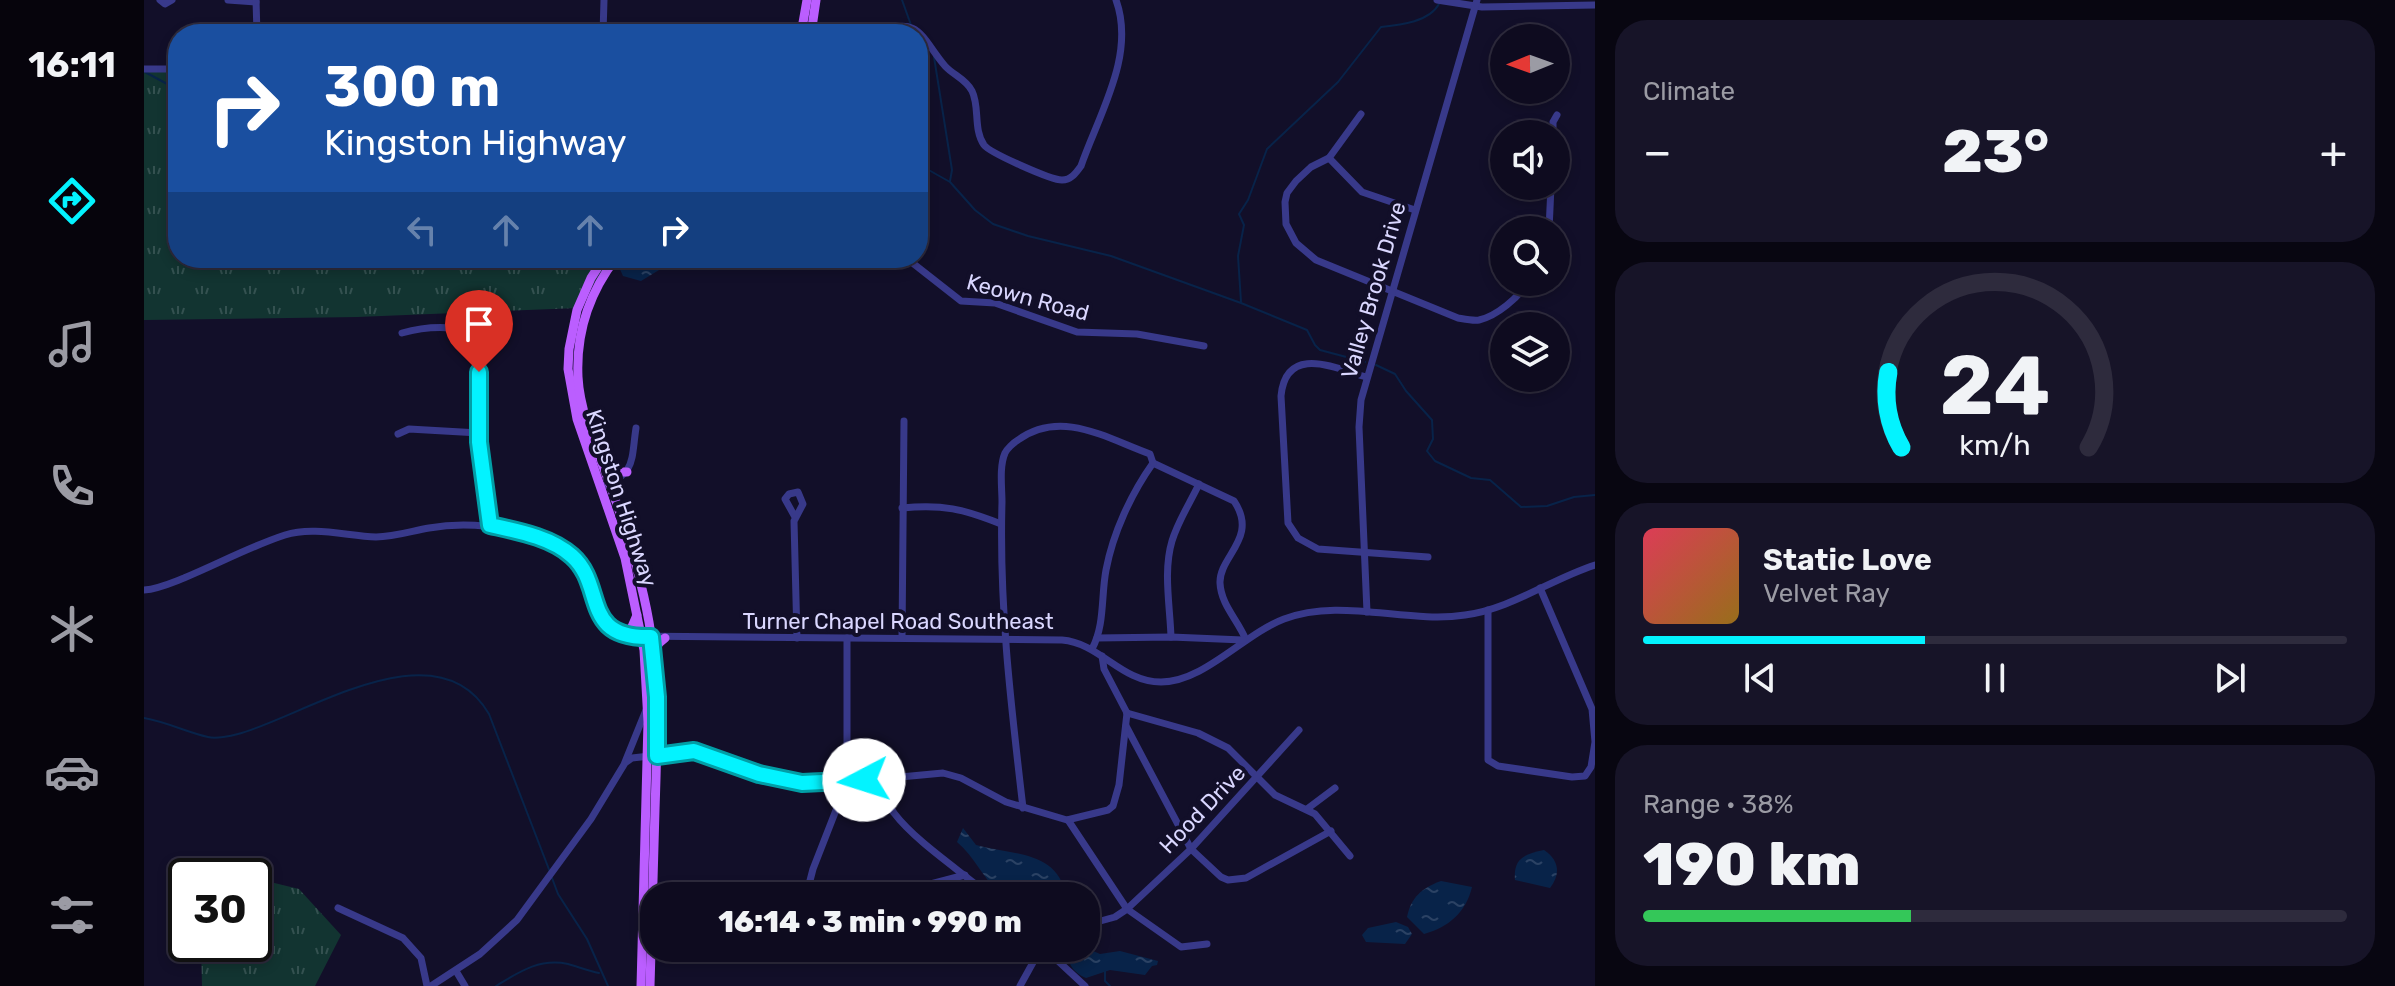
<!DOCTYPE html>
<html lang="en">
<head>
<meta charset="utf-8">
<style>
  body { margin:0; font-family:Rubik,sans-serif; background:#171428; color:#f1f3f6; height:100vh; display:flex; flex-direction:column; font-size:30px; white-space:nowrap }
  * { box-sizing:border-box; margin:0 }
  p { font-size:26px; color:#9b9ba4 }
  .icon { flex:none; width:44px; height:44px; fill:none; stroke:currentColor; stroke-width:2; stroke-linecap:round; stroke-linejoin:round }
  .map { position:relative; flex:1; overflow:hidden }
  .details { display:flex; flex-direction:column; gap:20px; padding:20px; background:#080611; width:800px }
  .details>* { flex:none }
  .guide { position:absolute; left:24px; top:24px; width:760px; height:244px; border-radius:32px; box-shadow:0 4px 12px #0003,0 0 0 2px #2e2b3d; background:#1a4fa0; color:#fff; overflow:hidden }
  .needle { width:52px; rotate:269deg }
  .buttons { position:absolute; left:1346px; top:24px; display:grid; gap:16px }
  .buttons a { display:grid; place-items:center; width:80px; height:80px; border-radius:50%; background:#0e0b1f; box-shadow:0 4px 12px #0003,0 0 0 2px #2e2b3d; font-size:40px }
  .speed { position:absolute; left:24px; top:858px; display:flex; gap:16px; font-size:40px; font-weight:700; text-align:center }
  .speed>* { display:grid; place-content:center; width:104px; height:104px; border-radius:50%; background:#0e0b1f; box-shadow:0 4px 12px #0003,0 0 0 2px #2e2b3d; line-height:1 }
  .speed .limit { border:4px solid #111; border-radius:12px; background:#fff; color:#111 }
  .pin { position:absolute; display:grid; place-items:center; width:68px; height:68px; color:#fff; margin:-82px -34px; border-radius:50% 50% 50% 0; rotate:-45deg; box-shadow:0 0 8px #0007 }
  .pin .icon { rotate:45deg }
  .me { position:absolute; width:88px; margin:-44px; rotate:265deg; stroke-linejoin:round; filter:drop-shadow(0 0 6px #0008) }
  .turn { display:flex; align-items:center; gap:28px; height:168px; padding:0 24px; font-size:36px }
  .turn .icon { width:104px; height:104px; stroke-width:2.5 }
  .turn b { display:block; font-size:56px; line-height:68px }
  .lanes { display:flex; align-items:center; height:76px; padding:0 24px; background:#0003; justify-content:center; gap:40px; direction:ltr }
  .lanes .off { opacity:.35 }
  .big { font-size:60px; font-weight:800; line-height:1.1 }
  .details .widget { flex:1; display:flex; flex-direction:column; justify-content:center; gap:12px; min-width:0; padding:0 28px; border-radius:32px; background:#171428 }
  .details .dial { align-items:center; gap:0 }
  .dial svg { height:208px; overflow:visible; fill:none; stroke:#2e2b3d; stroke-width:7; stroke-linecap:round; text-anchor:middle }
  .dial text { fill:#f1f3f6; stroke:none }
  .song { display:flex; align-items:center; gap:24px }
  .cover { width:96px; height:96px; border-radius:12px; background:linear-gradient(135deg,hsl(350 70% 55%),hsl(40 70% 35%)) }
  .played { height:8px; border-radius:4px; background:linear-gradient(90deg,#03f3ff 40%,#2e2b3d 40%) }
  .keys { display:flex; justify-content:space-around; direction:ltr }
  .heat { display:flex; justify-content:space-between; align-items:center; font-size:44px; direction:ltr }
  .charge { height:12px; border-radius:6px; background:linear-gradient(90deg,#34c759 38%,#2e2b3d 0) }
  .trip { position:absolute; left:496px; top:882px; width:460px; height:80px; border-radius:32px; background:#0e0b1f; box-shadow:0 4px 12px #0003,0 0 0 2px #2e2b3d; font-weight:800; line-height:80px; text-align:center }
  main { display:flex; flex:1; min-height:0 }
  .dock { display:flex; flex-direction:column; width:144px; justify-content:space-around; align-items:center; background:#06040c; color:#9b9ba4 }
  .dock .icon { width:56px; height:56px }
  .dock .selected { color:#03f3ff }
  .dock b { font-size:36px; color:#f1f3f6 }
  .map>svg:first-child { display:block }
  .park { fill:url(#park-tufts) }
  .water { fill:url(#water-ripples) }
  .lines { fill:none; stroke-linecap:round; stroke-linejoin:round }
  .stream { stroke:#082349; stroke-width:2 }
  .minor { stroke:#38398a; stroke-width:7 }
  .major { stroke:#bb5eff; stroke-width:9 }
  .route-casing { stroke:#029ea6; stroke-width:20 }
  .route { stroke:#03f3ff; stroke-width:14 }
  .labels { text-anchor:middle; stroke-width:8; stroke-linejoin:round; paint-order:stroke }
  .street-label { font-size:22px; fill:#dad7ff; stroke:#120f29 }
</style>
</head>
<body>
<main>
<nav class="dock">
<b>16:11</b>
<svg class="icon selected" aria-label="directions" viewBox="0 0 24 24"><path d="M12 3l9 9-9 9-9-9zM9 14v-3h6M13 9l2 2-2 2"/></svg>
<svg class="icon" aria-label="music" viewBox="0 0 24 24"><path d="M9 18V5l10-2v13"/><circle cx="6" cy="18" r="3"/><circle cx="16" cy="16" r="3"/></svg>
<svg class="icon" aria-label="phone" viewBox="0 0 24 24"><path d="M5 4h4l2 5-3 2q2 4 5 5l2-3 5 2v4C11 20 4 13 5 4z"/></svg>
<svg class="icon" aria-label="climate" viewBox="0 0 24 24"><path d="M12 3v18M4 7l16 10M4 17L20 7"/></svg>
<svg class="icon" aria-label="car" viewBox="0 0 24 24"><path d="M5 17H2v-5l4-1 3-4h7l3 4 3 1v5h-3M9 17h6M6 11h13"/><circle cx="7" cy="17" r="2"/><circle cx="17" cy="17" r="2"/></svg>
<svg class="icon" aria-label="filters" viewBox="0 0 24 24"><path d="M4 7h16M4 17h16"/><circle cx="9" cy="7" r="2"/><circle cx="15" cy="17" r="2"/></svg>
</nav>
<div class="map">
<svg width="1451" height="986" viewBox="0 0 1451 986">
  <defs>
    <pattern id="park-tufts" width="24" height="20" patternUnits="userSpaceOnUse" patternTransform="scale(2)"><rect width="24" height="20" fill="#123431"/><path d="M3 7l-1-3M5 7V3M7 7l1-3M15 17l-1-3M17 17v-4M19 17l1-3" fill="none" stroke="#345150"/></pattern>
    <pattern id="water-ripples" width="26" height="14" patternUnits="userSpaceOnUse" patternTransform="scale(2)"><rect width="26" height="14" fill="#082349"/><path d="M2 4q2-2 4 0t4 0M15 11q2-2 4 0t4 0" fill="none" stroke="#2b4264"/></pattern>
  </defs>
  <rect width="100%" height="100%" fill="#120f29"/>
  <g class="park">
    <path d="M0,70H34V258H467L434,308L213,317L0,320Z"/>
    <path d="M110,878L155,889L197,935L171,986H58L57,944H110Z"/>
  </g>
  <g class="water">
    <path d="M480,258H526L515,270L497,281L479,276L475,267Z"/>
    <path d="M819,828L832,845C867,855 914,850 922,896H858C840,880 831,857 813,842Z"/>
    <path d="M1400,850C1415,860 1417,874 1406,888L1371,880C1369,858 1381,854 1400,850Z"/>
    <path d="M1297,881L1328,887C1322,912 1305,927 1280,934L1263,917C1267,897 1278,888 1297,881Z"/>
    <path d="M1252,922L1264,927L1268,934L1261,944L1222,942L1218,935L1224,928Z"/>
    <path d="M933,948H942L956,954L976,951L1014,961L1013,965L1008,966L1001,975L966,970L942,978C928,972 918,959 933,948Z"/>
  </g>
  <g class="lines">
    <g class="stream">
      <path d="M758,0L767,25"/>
      <path d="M774,37L782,46"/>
      <path d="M790,57L808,170L806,181"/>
      <path d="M1,72L25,85L34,83"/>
      <path d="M774,164L806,182L831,210L849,224L884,236L967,256L1097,303L1163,330L1171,345L1176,350L1221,362"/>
      <path d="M1097,302L1094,256L1100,225L1095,214L1104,200L1123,149L1194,82L1237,27C1256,25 1285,22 1295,4"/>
      <path d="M1232,365L1251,374L1262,391L1288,420L1289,439L1283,451L1291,461L1327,478L1346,480L1377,507L1403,506L1430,497L1451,495"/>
      <path d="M0,718C23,722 42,732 64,737C72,739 87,736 94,734C161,716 293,624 345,714L406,872"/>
      <path d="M408,878L414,894L443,939L464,986"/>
      <path d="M961,971V981L966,986"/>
      <path d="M352,986C375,972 395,958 424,964C435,967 444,971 455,973"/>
    </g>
    <g class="minor">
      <path d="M16,0L21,4L28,0"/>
      <path d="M84,0L112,2"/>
      <path d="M112,0L113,34"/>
      <path d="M1293,0L1338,7L1451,5"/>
      <path d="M459,34L460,0"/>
      <path d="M734,34C775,12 779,41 801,66C809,75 822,79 828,91C836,107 829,129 840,145C846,153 907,180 918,180C927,180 932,173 937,166C955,114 992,55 972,0"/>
      <path d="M0,69H34"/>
      <path d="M1217,114L1185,158L1167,167L1152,181L1143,193L1141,202L1142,224L1152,243L1172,260L1314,318C1320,319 1329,321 1335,320C1353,316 1375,297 1384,282"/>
      <path d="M1409,134V122L1413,115"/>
      <path d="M1185,158L1218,192L1271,210"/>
      <path d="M1405,230L1407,186"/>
      <path d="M757,258L766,261L817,301L851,303L933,332L993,334L1060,346"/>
      <path d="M258,333C279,327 314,323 333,337L336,347L335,442L346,525"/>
      <path d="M1222,377C1191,368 1142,344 1137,396L1144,523L1154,538L1174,549L1284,557"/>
      <path d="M254,434L265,429L335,433"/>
      <path d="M1009,463L1090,501C1115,538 1075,556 1076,583C1077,605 1094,620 1102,640"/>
      <path d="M457,487C492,474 487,461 492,428"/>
      <path d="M758,508C799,504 819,509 857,524"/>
      <path d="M651,517L641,499L645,494L654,492L659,504L650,521L653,638"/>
      <path d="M0,590C14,589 27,583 40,578C74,564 107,546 141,535C169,526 203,536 232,537C250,537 268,531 285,528C325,521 361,526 399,540C463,563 429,618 488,636L918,640C956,643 977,682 1017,682C1060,682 1100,634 1140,619C1197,597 1262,624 1321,615C1367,609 1407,579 1451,565"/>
      <path d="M1344,610V760L1354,766L1428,777L1441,776L1447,767L1451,742L1448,709L1396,588"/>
      <path d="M1223,612L1215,427L1217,400L1333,0"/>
      <path d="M1027,637C1026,606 1019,571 1028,541C1034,521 1046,503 1055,484"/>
      <path d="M758,638L760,421"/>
      <path d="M953,638L1027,637L1099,640"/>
      <path d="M948,649C961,625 957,596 962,570C969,533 987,494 1009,463"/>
      <path d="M958,656L960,669L983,713"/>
      <path d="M983,713L1054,733L1084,748L1131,795L1171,814L1206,856"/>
      <path d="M982,726L1047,849L1077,877L1084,880L1102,878L1187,831"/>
      <path d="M481,762L502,710"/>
      <path d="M737,777C740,789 742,803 750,813C772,842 817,871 846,896"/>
      <path d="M879,808C867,705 855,606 858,502C858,488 855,467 861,453C863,449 869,443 874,440C917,409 962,438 1006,454L1009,463"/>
      <path d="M1163,809L1191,788"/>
      <path d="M924,820L983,909L1037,947L1063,944"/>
      <path d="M662,896L669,869L703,782V638"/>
      <path d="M768,896L779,886L821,875"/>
      <path d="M194,908L259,938L277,958L283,986"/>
      <path d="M942,925L971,917L983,909L1047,849L1155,730"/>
      <path d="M900,948L941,986"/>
      <path d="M312,971L321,986"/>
      <path d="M287,986L336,954L373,920L447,819L481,763L488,758L550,751L615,774L664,783L703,782L799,773L817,778L862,802L923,820L964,810L969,806L975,785L983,713"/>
      <path d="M876,986L897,948"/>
    </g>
    <g class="major">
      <path d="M657,34L663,0"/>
      <path d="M667,34L672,0"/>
      <path d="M460,258L447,278L433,310L425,349L424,369L433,419L481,558L500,650L504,722L497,986"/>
      <path d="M472,258C445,293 432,333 434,377C436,416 456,456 469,493C484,535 497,577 505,622C516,684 513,747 511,810C509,868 508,927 506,986"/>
      <path d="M460,467L471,472H483"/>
      <path d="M473,630L487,629L493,615"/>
      <path d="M510,653L515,643L521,638"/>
    </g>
  </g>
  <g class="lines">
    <g class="route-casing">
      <path id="route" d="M335,372V442L346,525C373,531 407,537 428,556C462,586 436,639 507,637L513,697V756L550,751L615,774L658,783L720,780"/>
    </g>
    <use href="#route" class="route"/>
  </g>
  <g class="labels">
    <g class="street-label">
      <text transform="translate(1229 290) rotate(-74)" y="8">Valley Brook Drive</text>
      <text transform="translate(884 297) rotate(15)" y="8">Keown Road</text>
      <text transform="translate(478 498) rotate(72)" y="8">Kingston Highway</text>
      <text x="754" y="629">Turner Chapel Road Southeast</text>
      <text transform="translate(1058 809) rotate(-46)" y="8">Hood Drive</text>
    </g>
  </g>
</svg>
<div class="buttons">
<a><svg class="needle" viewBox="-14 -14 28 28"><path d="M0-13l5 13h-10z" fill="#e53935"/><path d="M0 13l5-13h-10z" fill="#9b9ba4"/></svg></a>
<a><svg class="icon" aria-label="sound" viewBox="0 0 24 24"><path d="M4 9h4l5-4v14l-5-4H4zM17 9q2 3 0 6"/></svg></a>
<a><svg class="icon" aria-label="search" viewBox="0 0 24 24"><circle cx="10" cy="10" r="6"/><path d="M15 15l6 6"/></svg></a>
<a><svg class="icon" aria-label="layers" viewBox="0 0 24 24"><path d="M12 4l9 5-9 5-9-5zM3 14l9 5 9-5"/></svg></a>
</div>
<div class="speed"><div class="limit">30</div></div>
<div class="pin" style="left:335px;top:372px;background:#d93025"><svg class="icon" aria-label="arrive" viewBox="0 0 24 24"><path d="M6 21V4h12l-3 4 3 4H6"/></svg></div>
<svg class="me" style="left:720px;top:780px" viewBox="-20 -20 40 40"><circle r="19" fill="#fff"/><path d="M0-13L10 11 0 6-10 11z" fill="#03f3ff"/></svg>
<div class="trip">16:14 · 3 min · 990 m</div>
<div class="guide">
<div class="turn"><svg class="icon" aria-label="right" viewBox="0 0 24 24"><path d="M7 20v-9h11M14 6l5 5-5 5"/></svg><div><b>300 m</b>Kingston Highway</div></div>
<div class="lanes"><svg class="icon off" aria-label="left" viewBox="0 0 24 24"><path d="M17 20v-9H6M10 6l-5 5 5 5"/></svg><svg class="icon off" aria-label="ahead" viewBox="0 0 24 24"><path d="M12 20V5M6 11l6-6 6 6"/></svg><svg class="icon off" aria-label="ahead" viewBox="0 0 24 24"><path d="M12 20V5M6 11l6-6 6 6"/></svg><svg class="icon" aria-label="right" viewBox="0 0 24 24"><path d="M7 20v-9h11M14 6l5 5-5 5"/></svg></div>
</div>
</div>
<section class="details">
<div class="widget"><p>Climate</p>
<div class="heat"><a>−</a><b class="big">23°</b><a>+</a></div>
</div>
<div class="widget dial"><svg viewBox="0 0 100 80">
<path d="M14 69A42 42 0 1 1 86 69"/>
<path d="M14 69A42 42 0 0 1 9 40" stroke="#03f3ff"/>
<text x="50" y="56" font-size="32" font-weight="700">24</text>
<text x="50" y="72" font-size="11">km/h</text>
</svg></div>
<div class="widget">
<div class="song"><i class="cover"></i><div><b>Static Love</b><p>Velvet Ray</p></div></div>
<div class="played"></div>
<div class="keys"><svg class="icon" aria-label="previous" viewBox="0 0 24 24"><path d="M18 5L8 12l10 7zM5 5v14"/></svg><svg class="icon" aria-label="pause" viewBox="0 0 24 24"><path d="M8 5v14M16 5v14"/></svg><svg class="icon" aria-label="next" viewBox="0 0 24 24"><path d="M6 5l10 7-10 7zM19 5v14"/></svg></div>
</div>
<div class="widget"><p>Range · 38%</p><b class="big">190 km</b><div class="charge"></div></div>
</section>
</main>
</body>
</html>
